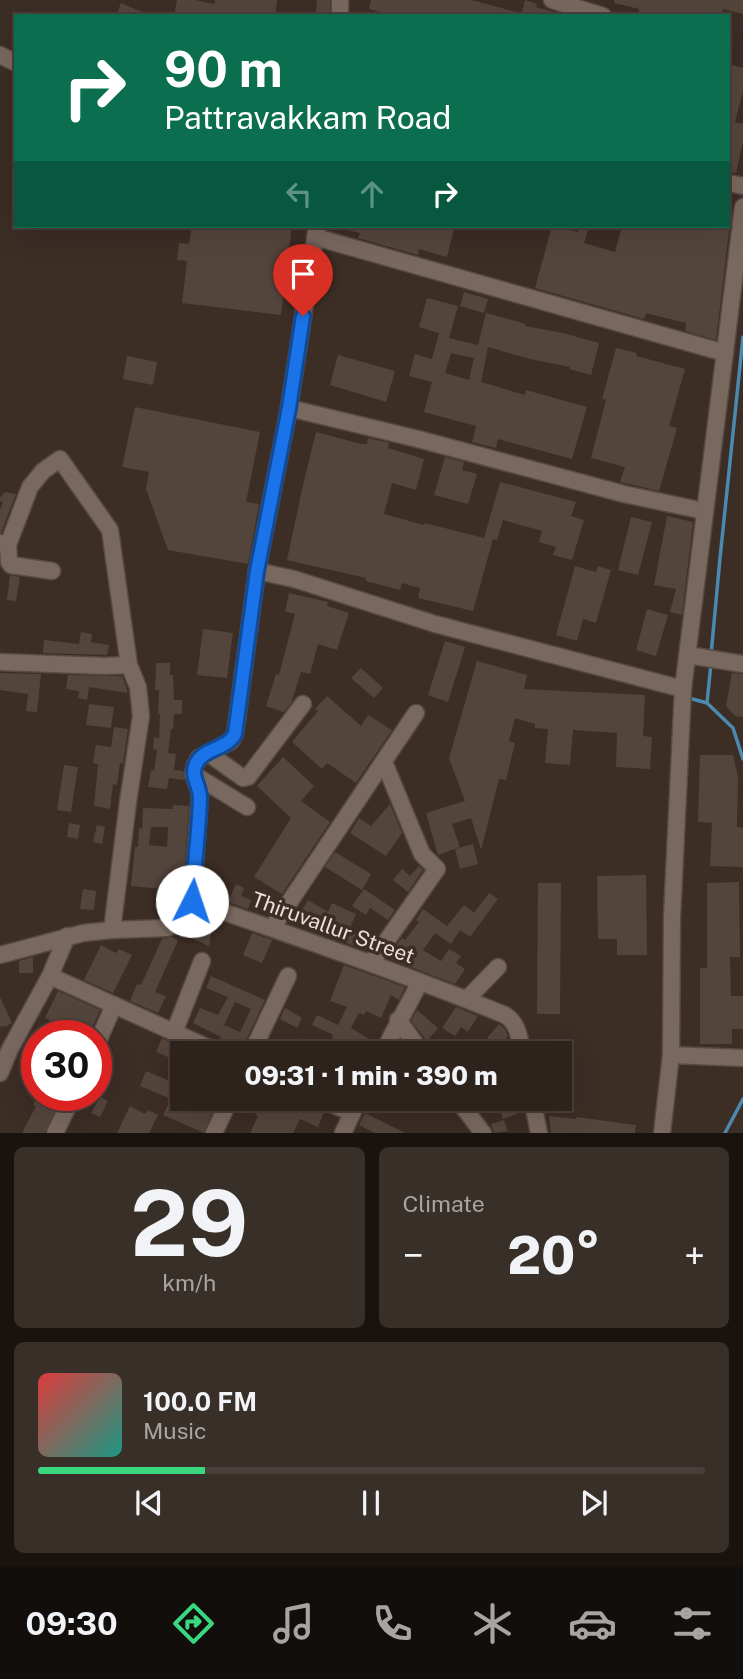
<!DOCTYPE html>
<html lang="en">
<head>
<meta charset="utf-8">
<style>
  body { margin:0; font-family:"Public Sans",sans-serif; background:#392f29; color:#f1f3f6; height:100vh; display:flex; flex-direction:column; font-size:26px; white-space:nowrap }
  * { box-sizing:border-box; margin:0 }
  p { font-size:23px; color:#a7a4a3 }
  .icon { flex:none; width:38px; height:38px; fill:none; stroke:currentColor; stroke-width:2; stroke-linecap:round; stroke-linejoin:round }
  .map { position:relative; height:1133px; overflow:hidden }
  .details { display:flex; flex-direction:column; gap:14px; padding:14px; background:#19130f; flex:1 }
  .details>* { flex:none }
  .hud { position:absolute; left:14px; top:14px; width:716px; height:214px; border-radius:0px; box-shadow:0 7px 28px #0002,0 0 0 2px #483f3b; background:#0b6e4f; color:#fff; overflow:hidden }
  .speed { position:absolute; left:21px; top:1020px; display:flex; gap:14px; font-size:35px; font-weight:700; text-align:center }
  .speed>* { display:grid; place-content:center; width:91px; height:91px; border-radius:50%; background:#2d221c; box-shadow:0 7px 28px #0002,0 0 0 2px #483f3b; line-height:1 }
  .speed .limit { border:10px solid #d22; background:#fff; color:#111 }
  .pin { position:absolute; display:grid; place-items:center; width:60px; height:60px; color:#fff; margin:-72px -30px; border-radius:50% 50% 50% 0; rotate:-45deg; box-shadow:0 0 7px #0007 }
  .pin .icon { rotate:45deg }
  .me { position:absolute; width:77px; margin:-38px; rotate:4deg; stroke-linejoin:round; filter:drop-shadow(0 0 5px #0008) }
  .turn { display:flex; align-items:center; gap:24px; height:147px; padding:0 35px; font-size:32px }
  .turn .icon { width:91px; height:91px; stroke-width:2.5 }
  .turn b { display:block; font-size:49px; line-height:60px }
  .lanes { display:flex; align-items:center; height:66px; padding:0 35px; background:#0003; justify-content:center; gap:35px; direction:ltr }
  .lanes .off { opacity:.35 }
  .big { font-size:52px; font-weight:800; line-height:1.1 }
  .details .card { flex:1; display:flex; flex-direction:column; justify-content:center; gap:10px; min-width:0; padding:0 24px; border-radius:10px; background:#392f29 }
  .details .dial { align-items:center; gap:0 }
  .dial b { font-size:91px; line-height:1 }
  .song { display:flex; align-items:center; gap:21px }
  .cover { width:84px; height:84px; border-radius:10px; background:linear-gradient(135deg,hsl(0 70% 55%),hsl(170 70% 35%)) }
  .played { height:7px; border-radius:4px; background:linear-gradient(90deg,#3bd77e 25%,#483f3b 25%) }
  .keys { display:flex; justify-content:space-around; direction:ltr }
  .heat { display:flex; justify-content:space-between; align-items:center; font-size:38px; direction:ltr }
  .details .tiles { flex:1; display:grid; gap:14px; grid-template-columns:1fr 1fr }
  .card:last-child { grid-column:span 2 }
  .trip { position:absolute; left:170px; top:1041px; width:402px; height:70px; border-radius:0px; background:#2d221c; box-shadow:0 7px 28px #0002,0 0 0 2px #483f3b; font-weight:800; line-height:70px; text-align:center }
  .tabs { display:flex; height:112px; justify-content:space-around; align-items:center; background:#120e0b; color:#a7a4a3 }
  .tabs .icon { width:49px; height:49px }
  .tabs .current { color:#3bd77e }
  .tabs b { font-size:32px; color:#f1f3f6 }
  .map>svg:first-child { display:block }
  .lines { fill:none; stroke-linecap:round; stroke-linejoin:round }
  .stream { stroke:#4b89af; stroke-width:3.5 }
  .building { fill:#54453c; fill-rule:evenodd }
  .minor-casing { stroke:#574a43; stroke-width:19 }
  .minor { stroke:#79685e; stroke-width:16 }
  .route-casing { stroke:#114b97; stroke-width:18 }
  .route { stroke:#1a73e8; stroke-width:12 }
  .labels { text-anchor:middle; stroke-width:7; stroke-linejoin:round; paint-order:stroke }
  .street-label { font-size:21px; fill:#eae1db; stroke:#3c2d25 }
</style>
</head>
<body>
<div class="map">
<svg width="743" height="1133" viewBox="0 0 743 1133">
  <rect width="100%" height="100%" fill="#3c2d25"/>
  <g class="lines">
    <g class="stream">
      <path d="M711,655L720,558L743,337"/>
      <path d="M689,698L707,703L733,728L743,759"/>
      <path d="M707,703L711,663"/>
      <path d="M725,1133L743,1099"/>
    </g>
  </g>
  <g class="building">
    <path d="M177,0H195L214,4L215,0H277L275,16H174Z"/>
    <path d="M317,0H330V14L316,13Z"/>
    <path d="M371,0H471L517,12V16H394L369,9Z"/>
    <path d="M525,0L537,4L536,7L558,13V16H521Z"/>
    <path d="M614,0H743V14L723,9L721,16H638L639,9L614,3Z"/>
    <path d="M121,3L152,16H116Z"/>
    <path d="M728,64L743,68V91L735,122L743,124V141L736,173L728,172Z"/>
    <path d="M728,223H730L716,340L685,331L686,323L646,313L644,319L535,288L552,226L578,232L579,226H589L584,243L615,252L622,226H728Z"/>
    <path d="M192,226H292L281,315L182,303L187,261L177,260L179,243L189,244Z"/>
    <path d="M343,226H455L447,257L419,249L418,255L358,238L360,233L343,229Z"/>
    <path d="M464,292L488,299L484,313L460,306Z"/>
    <path d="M427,298L458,306L449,338L478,345L486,313L526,324L525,326L563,333L599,343L591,375L569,369L570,367L530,359L488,347L481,382L525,395L526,390L587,407L572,459L498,439L496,448L472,442L476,426L424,412L432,382L409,376L415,354L432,359L439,333L419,327ZM451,353L474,358L469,380L445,373Z"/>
    <path d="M616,348L637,353L636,356L685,369L669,426L677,428L659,491L620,482L625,467L591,458L606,400L602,399Z"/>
    <path d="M338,355L395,371L386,402L330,385Z"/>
    <path d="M127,356L157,362L153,385L123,379Z"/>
    <path d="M135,407L260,432L246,502L259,504L248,564L168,550L146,489L149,472L122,467Z"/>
    <path d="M316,432L361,444H367L368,438L389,443L388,448L424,459L416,490L392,483L384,514L424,525L425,523L484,538L500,482L576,502L571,516L584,520L572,560L553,555L556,547L539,542L542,531L503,520L497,540L493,539L473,611L418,598L420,588L402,583L400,590L366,581V578L287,560L303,485Z"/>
    <path d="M445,457L464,462L462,470L477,474L468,504L434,495Z"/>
    <path d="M5,492L16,494L1,533H0V510L3,502L0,501V498Z"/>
    <path d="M667,516L693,522L682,615L670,612L676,589L654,585Z"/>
    <path d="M631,517L652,522L638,575L618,570Z"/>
    <path d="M575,566L596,572L598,566L611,570L596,623L583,619L577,641L556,635Z"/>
    <path d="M10,575L20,577L16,601L7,600Z"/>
    <path d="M289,593L328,602L327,606L349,613L337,650L318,644L310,674L301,672L291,703L284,712L266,706L276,674L279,675L295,614L285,611Z"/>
    <path d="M647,609L668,615L656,656L636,650Z"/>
    <path d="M203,629L233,633L227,678L197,675Z"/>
    <path d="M81,632L92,634L91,642L109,645L107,655L43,653L44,640L79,644Z"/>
    <path d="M445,641L465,647L448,702L428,695Z"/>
    <path d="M477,661L527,675L524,689L645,695L643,736L652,737L650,769L616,767L617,733L573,730L570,765L545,763L548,729L535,728V724L515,718L509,741L515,743L506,780L499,779L481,850L471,818L452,824L460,847L438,855L426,813L465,801L449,758Z"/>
    <path d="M156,663H170V675H173L174,700H182V714H174L173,729H171L168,753L176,754L174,770L183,771L184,780L169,778L167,789L148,787L151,770L154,771L157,750L153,749L154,737L159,738L160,714H158L159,690H155Z"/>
    <path d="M361,668L383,688L374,698L351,678Z"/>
    <path d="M0,673L41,674L37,712L26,711L28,694L0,690Z"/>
    <path d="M732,673L743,674V717L735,716L726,706Z"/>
    <path d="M68,675L122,676L127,689V693L89,687L87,700L78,698L79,691L66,689Z"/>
    <path d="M327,696L361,726L368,715L392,730L356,783L327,763L322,769L292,742L318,711L315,709Z"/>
    <path d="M89,704L114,707L111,728L86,725Z"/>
    <path d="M114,727L128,729L123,764L120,763L117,785L113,784L110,809L94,806L98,764L93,763L96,745L111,747Z"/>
    <path d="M700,755H733L738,776L737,827L743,828V867L710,866L712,823L698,822Z"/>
    <path d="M283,757L314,786L301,801L330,822L282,894L254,877L291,818L257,786Z"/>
    <path d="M64,765L78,767L71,812L57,810Z"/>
    <path d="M390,804L402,833L386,856L350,833L359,818L371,826Z"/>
    <path d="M173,805L189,806L183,887L163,885V889L131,886L135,847H138L139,828L142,829L143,808L173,809ZM151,827H168L167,847L149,845Z"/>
    <path d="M69,823L80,825L78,839L67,837Z"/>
    <path d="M97,825L105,827L102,844L93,842Z"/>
    <path d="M473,844L478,864L460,869L455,849Z"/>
    <path d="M335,852L371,874L362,890L325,867Z"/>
    <path d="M419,866L423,870L408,892L393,880L402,869L410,876Z"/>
    <path d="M646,875L647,955H617V939H598L597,876Z"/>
    <path d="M739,882L740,957H730L731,996H743V1029H732V1044H700V968H707V883Z"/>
    <path d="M538,883H561L560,1014H537Z"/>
    <path d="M208,884L218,885L216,898L206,895Z"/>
    <path d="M236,884L244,888L241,896L251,900L248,909L228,902Z"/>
    <path d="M83,889L96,891L94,910L80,909Z"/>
    <path d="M364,889L395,910L388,920L370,908L366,915L352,906Z"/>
    <path d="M489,893L498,899L470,937L460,930L451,944L435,933L423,950L441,961L449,949L461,956L456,963L465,969L455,984L387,958L402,938L405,940L419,922L416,920L423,909L447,926L464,905L474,913Z"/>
    <path d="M308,900L328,912L332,903L356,914L348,932L369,937L366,950L289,922L296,912L300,914Z"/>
    <path d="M192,919L212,928L209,946L184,935Z"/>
    <path d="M252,933L272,940L262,963L243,955Z"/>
    <path d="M172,937L178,940L155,992L166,996L158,1013L130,1001L137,984L141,985L162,939Z"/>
    <path d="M101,945L116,953L119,949L132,955L113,993L84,980Z"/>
    <path d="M33,957V973H19V961Z"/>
    <path d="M344,965L405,987L399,1000L391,995L381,1018L366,1011L364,1015L359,1013L351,1028L376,1043L372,1054H359L332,1038L333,1035L312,1025L317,1015L338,1025L347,1007L330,1001Z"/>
    <path d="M211,976L265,1000L241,1051L219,1040L221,1037L193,1023L200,1008L218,1015L228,997L206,988ZM235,1002L251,1009L240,1032L224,1025Z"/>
    <path d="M58,991L100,1010L93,1026L84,1021L77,1035L67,1030L65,1036H54L44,1032L50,1020L45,1018Z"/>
    <path d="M0,997L12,1023L5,1027L4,1026L0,1027Z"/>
    <path d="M456,1007L478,1016L468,1032L461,1027L455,1036L442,1028Z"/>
    <path d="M285,1008L302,1018L297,1028L280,1019Z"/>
    <path d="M417,1010L438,1028L427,1041L411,1021Z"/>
    <path d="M499,1024L505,1029L508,1036L498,1048L487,1038Z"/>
    <path d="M37,1031V1081L20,1072L28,1056L26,1055Z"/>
    <path d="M162,1038L170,1042L195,1054H182V1063L156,1052Z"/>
    <path d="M298,1038L309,1043L304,1054H290Z"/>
    <path d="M146,1071L182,1086V1099H218L204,1133L163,1115L171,1099L140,1086Z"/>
    <path d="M38,1096H62L45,1133H22L36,1106L33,1105Z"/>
    <path d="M100,1097L108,1101L100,1117L91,1113Z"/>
    <path d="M263,1099H311L313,1106L324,1112L318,1127L300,1119L293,1133H250L258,1116L255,1115Z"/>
    <path d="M514,1105L517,1114L503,1119L500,1110Z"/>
    <path d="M130,1106L145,1114L148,1110L158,1115L149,1133H117Z"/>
    <path d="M365,1113L405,1133H375L359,1125Z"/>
    <path d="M549,1116L576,1119V1117L636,1125L635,1133H551Z"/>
    <path d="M504,1120L508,1131L494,1133L491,1124Z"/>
  </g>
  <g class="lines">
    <g class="minor-casing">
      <g id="minor">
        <path d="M552,0L603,16"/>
        <path d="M340,16V0"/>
        <path d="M0,55L16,63"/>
        <path d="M728,183L743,186"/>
        <path d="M315,237L725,353"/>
        <path d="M289,408L418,439L624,494L704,511"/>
        <path d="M0,543L8,545L30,487L43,471L60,459L110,530L129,665L138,687L141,716L128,802L112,930"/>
        <path d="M8,545L9,562L11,565L52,571"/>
        <path d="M257,571L294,579L435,624L683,689"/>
        <path d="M688,655L743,664"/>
        <path d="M0,662L105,666L129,665"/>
        <path d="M208,753L243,778L248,777L303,704"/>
        <path d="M193,774L247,807"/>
        <path d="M192,901C297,937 402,973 505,1015C519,1024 519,1038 523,1054"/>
        <path d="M272,928L416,713"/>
        <path d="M0,955L83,933L112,930L167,928L175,924L192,901L200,794L193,774L195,765L199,758L231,741L235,734L257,571L289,408L317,226"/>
        <path d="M371,963L437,869L422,854L384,762"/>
        <path d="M50,976L222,1054"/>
        <path d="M467,999L498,967"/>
        <path d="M398,1020L423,1054"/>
        <path d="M174,1033L202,961"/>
        <path d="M96,1046L114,1005"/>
        <path d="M251,1054L288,976"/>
        <path d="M314,1054L316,1050"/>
        <path d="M382,1054L420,982"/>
        <path d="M671,1055L743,1058"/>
        <path d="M0,1073L10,1049L50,976L67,936"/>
        <path d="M321,1099L352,1113"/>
        <path d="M457,1099L483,1133"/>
        <path d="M532,1099L539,1133"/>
        <path d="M55,1133L73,1096"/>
        <path d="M214,1133L230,1099"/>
        <path d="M343,1133L359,1099"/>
        <path d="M662,1133L671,1055L672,917L683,689L743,207"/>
      </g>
    </g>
    <use href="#minor" class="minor"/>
  </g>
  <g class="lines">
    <g class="route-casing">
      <path id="route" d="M192,901C194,867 199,832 200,798C200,785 189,775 197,762C205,748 227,749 235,734L257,571L289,408L303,316"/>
    </g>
    <use href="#route" class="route"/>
  </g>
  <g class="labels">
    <g class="street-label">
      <text transform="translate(333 928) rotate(20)" y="7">Thiruvallur Street</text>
    </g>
  </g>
</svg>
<div class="speed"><div class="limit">30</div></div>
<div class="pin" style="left:303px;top:316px;background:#d93025"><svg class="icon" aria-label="arrive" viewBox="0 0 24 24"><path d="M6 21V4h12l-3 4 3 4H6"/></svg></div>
<svg class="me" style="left:192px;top:901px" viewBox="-20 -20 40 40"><circle r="19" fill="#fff"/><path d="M0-13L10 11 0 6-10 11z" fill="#1a73e8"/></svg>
<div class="trip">09:31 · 1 min · 390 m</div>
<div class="hud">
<div class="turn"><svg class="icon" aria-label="right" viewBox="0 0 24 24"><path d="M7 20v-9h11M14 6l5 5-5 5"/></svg><div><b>90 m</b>Pattravakkam Road</div></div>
<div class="lanes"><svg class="icon off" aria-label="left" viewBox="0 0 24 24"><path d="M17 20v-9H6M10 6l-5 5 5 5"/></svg><svg class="icon off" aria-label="ahead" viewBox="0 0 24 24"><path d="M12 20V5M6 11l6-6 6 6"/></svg><svg class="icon" aria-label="right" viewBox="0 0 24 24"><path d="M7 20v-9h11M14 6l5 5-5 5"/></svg></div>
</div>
</div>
<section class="details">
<div class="tiles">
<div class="card dial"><b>29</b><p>km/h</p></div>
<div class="card"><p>Climate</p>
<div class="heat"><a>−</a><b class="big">20°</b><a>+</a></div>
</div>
<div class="card">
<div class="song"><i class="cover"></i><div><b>100.0 FM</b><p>Music</p></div></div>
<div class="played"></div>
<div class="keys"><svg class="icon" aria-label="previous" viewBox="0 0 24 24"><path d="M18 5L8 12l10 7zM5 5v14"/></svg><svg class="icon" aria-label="pause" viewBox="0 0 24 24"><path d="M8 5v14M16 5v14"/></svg><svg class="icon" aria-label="next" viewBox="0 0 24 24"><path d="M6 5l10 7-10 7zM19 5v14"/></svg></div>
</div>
</div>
</section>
<nav class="tabs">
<b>09:30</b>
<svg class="icon current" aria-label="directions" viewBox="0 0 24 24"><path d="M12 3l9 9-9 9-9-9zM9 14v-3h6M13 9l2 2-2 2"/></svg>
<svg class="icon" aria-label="music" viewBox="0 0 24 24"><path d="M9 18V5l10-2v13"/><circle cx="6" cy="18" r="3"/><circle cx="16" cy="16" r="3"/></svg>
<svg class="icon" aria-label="phone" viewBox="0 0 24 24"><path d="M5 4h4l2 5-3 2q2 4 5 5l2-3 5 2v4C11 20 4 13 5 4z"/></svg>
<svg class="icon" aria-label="climate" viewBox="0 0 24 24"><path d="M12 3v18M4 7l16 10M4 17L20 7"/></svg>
<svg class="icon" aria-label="car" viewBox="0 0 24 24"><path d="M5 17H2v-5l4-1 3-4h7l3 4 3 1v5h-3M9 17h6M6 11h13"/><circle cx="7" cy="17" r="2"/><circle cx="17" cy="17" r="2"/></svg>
<svg class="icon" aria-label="filters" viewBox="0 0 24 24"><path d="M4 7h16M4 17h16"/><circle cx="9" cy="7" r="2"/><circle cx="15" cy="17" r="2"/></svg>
</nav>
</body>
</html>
